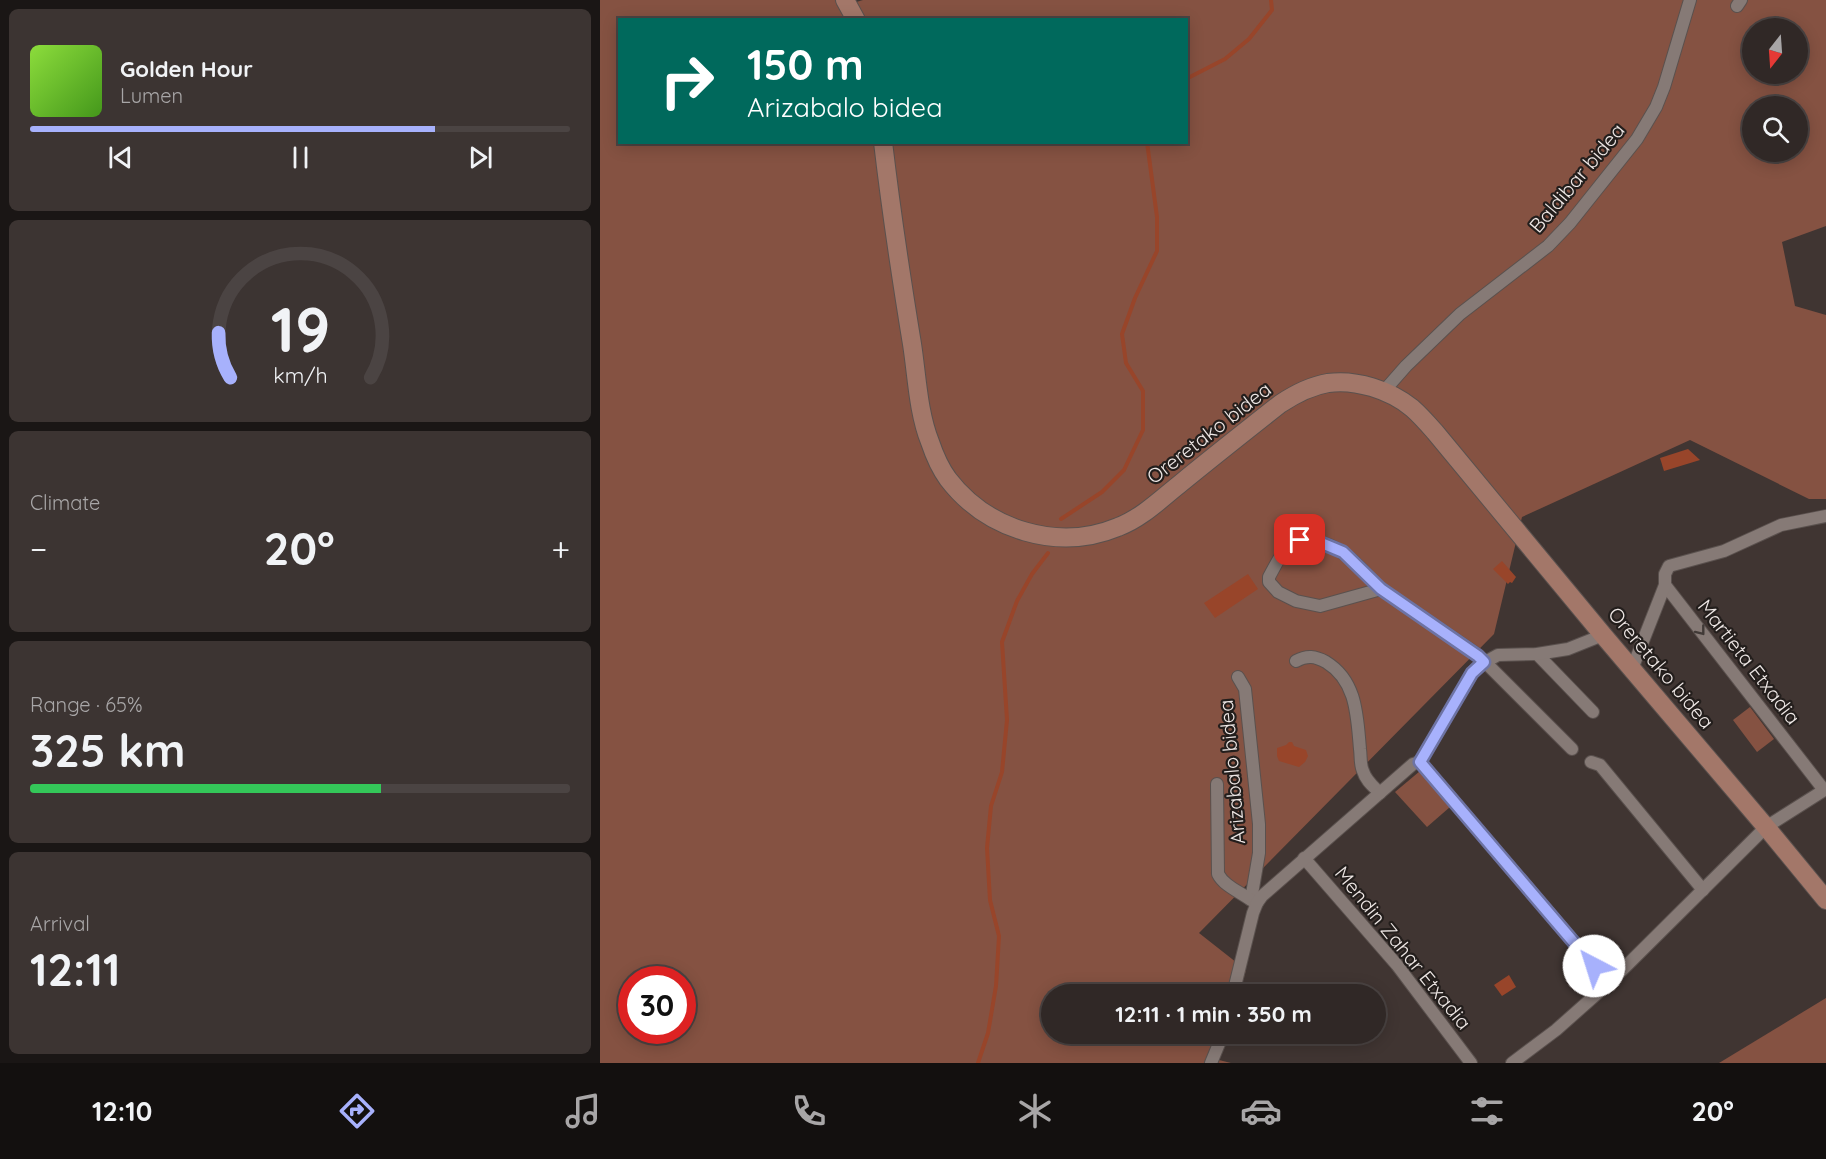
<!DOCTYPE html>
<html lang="en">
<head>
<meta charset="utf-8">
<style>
  body { margin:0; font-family:Quicksand,sans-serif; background:#3c3432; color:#f1f3f6; height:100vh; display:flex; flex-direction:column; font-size:22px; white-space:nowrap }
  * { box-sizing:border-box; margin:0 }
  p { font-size:20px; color:#a8a6a7 }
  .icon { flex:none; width:33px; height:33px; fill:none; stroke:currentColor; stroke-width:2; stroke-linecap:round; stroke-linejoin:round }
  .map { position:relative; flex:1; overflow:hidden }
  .side { display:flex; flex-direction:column; gap:9px; padding:9px; background:#1a1615; width:600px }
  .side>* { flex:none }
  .hud { position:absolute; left:18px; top:18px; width:570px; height:126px; border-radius:0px; box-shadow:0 3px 15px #0003,0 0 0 2px #4b4443; background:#00695c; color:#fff; overflow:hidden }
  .needle { width:39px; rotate:197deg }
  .buttons { position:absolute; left:1142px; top:18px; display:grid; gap:12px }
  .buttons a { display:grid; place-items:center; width:66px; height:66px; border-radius:50%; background:#302826; box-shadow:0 3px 15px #0003,0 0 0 2px #4b4443; font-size:30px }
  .speed { position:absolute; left:18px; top:966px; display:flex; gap:12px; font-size:30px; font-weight:700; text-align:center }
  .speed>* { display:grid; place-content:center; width:78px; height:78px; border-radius:50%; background:#302826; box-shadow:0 3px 15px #0003,0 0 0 2px #4b4443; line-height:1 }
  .speed .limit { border:9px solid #d22; background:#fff; color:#111 }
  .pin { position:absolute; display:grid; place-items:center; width:51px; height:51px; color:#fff; margin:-26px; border-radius:12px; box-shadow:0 3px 9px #0006 }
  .me { position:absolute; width:66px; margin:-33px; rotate:320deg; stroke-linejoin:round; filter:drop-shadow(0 0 4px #0008) }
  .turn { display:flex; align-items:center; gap:21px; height:126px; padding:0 30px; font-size:27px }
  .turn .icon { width:78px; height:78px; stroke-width:2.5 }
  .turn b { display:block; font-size:42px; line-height:51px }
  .big { font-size:45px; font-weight:700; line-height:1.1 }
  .side .card { flex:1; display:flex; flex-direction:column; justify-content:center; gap:9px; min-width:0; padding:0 21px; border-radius:9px; background:#3c3432 }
  .side .dial { align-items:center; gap:0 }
  .dial svg { height:156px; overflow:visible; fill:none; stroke:#4b4443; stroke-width:7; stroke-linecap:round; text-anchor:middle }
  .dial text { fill:#f1f3f6; stroke:none }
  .song { display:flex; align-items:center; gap:18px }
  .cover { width:72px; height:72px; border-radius:9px; background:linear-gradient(135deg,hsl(90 70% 55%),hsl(100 70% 35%)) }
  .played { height:6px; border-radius:3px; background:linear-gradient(90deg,#a7b1fc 75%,#4b4443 75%) }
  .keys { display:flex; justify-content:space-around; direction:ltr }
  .heat { display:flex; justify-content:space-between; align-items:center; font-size:33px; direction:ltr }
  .charge { height:9px; border-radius:4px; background:linear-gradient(90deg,#34c759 65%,#4b4443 0) }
  .trip { position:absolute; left:441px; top:984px; width:345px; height:60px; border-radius:30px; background:#302826; box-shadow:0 3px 15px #0003,0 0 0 2px #4b4443; font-weight:700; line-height:60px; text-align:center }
  .menu { display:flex; height:96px; justify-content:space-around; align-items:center; background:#13100f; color:#a8a6a7 }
  .menu .icon { width:42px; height:42px }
  .menu .active { color:#a7b1fc }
  .menu b { font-size:27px; color:#f1f3f6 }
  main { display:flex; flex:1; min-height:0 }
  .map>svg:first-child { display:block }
  .green { fill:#855242; fill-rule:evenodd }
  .water { fill:#98452a }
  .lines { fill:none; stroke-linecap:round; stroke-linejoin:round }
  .stream { stroke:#98452a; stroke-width:4 }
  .street-casing { stroke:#5a514e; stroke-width:14 }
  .secondary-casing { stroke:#5a514e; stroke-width:20 }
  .street { stroke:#867a76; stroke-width:12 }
  .secondary { stroke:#a37769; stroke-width:18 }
  .oneway { stroke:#413a37 }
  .route-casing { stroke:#6d73a4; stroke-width:15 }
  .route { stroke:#a7b1fc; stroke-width:10 }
  .labels { text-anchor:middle; stroke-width:4.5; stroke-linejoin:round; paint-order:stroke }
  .street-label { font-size:20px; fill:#eee7e5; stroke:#231e1c }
</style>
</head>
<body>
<main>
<section class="side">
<div class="card">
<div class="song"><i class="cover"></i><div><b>Golden Hour</b><p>Lumen</p></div></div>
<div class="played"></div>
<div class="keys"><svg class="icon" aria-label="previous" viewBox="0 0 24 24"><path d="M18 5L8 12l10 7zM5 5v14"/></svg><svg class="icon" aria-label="pause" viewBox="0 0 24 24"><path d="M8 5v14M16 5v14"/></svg><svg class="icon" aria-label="next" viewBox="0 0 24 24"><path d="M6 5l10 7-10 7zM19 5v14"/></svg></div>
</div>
<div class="card dial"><svg viewBox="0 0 100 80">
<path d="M14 69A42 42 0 1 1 86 69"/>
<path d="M14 69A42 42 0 0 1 8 46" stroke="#a7b1fc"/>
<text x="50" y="56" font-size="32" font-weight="700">19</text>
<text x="50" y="72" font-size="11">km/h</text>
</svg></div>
<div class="card"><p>Climate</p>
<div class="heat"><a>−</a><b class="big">20°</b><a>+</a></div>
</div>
<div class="card"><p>Range · 65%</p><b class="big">325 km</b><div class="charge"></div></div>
<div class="card"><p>Arrival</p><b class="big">12:11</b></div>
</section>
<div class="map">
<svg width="1226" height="1063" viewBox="0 0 1226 1063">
  <rect width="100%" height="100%" fill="#403532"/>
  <g class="green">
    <path d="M0,0H250L253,3L263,0H1226V226L1182,242L1195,306L1226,315V499H1209L1090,440L922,517L894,634L599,933L646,970L639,994H452V1034H627L619,1060L631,1063H0ZM20,20H586V142H20ZM1152,28H1197V74H1152ZM1152,106H1197V152H1152ZM32,980H82V1030H32Z"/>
    <path d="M1150,707L1174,739L1157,752L1133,720Z"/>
    <path d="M820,771L850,807L827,827L795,792Z"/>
    <path d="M1226,998V1063H1119Z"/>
  </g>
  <g class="water">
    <path d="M1088,449L1100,460L1064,471L1060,458Z"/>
    <path d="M902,561L916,577L912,583L910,582L908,584L893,569Z"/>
    <path d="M648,574L658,589L615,618L604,603Z"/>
    <path d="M689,742H692L694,746L706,750L708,756L705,762L699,767L679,761L677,756V748L686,745Z"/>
    <path d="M909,975L916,987L902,996L894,985Z"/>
  </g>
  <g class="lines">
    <g class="stream">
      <path d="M586,79L625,59L649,39L672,10L671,0"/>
      <path d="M461,519L502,492L524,470L543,430V391L526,363L522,334L535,298L557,251V217L547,142"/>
      <path d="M378,1063L388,1033L396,986L399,936L390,900L387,848L391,806L402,772L407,720L402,642L417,601L432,574L448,553"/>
    </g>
    <g class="street-casing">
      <g id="street">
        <path d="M1137,6L1141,0"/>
        <path d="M784,391L806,366L860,314L948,246L970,223L1037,139L1056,107L1064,87L1090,0"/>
        <path d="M1065,585L1224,790"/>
        <path d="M781,589C769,578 757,562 743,553C728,542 701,534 686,549C679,557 674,568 669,577V582L678,592L696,601L720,606L781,589L878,655L972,749"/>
        <path d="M937,654L993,712"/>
        <path d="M696,661C707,655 715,656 726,662C757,681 757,716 760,749C761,756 760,765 763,771C766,781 773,786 780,793"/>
        <path d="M1032,669L1065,585V574L1069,566L1124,551L1181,525L1226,516"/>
        <path d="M638,677L645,689L659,824V853L651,900L657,903"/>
        <path d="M820,762L1009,983"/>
        <path d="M991,762L1000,765L1103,890"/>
        <path d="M617,784L618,874C624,886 640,892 651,900"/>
        <path d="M704,858L797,965L871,1063"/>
        <path d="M633,994L653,913L657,903L662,896L813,764L820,762L872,673L878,666L898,655L937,654L968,649L1003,635"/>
        <path d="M611,1063L623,1034"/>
        <path d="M912,1063L956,1030L1009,983L1166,827L1226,789"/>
      </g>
    </g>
    <g class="secondary-casing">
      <g id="secondary">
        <path d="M245,0L256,20"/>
        <path d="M283,142C291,210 301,277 312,344C317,376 318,412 330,442C334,454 340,468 348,479C387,530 458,552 518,527C542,518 562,498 581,483C614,456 647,430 680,404C695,394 710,386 728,383C756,379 790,390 812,408C820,415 828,424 835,432L1003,635L1166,827L1226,900"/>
      </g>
    </g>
    <use href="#street" class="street"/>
    <use href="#secondary" class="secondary"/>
  </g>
  <defs><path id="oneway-chevron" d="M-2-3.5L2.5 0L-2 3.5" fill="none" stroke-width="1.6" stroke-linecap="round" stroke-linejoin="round" transform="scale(1.5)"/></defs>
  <use class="oneway" href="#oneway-chevron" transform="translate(1101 631) rotate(52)"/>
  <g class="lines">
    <g class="route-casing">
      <path id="route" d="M700,540L719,542L743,552L781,589L878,656L884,662L872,673L820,762L994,966"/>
    </g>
    <use href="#route" class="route"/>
  </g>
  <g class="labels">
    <g class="street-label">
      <text transform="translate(977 178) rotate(-50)" y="7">Baldibar bidea</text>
      <text transform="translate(609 433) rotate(-38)" y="7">Oreretako bidea</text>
      <text transform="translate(1149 662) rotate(52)" y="7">Martieta Etxadia</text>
      <text transform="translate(1061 668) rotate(50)" y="7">Oreretako bidea</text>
      <text transform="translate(632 772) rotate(-95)" y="7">Arizabalo bidea</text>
      <text transform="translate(803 948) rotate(51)" y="7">Mendin Zahar Etxadia</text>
    </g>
  </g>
</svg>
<div class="buttons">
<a><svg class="needle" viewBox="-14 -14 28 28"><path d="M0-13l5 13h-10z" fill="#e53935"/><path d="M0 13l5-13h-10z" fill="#a8a6a7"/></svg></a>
<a><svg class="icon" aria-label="search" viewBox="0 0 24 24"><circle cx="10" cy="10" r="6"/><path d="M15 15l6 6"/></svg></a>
</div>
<div class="speed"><div class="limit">30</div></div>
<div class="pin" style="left:700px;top:540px;background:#d93025"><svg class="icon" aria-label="arrive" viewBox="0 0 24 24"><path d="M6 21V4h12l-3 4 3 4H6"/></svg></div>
<svg class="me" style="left:994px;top:966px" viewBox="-20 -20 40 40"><circle r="19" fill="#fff"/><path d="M0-13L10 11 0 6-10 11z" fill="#a7b1fc"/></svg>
<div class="trip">12:11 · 1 min · 350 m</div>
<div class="hud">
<div class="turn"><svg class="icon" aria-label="right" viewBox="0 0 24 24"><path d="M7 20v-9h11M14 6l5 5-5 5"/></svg><div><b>150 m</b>Arizabalo bidea</div></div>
</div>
</div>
</main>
<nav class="menu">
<b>12:10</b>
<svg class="icon active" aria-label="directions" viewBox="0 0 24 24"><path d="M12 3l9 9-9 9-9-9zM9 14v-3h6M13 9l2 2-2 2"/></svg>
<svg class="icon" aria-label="music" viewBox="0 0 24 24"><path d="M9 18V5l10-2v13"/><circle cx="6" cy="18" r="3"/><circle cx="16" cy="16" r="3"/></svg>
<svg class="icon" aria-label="phone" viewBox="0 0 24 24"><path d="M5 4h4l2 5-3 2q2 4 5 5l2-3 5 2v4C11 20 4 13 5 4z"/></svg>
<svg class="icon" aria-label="climate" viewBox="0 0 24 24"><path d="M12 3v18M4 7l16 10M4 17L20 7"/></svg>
<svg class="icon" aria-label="car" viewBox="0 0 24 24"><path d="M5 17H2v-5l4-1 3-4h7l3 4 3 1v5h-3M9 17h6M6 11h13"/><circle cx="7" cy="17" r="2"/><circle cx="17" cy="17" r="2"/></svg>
<svg class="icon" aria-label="filters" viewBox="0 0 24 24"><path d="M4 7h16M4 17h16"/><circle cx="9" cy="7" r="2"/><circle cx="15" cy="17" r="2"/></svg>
<b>20°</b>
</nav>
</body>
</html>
